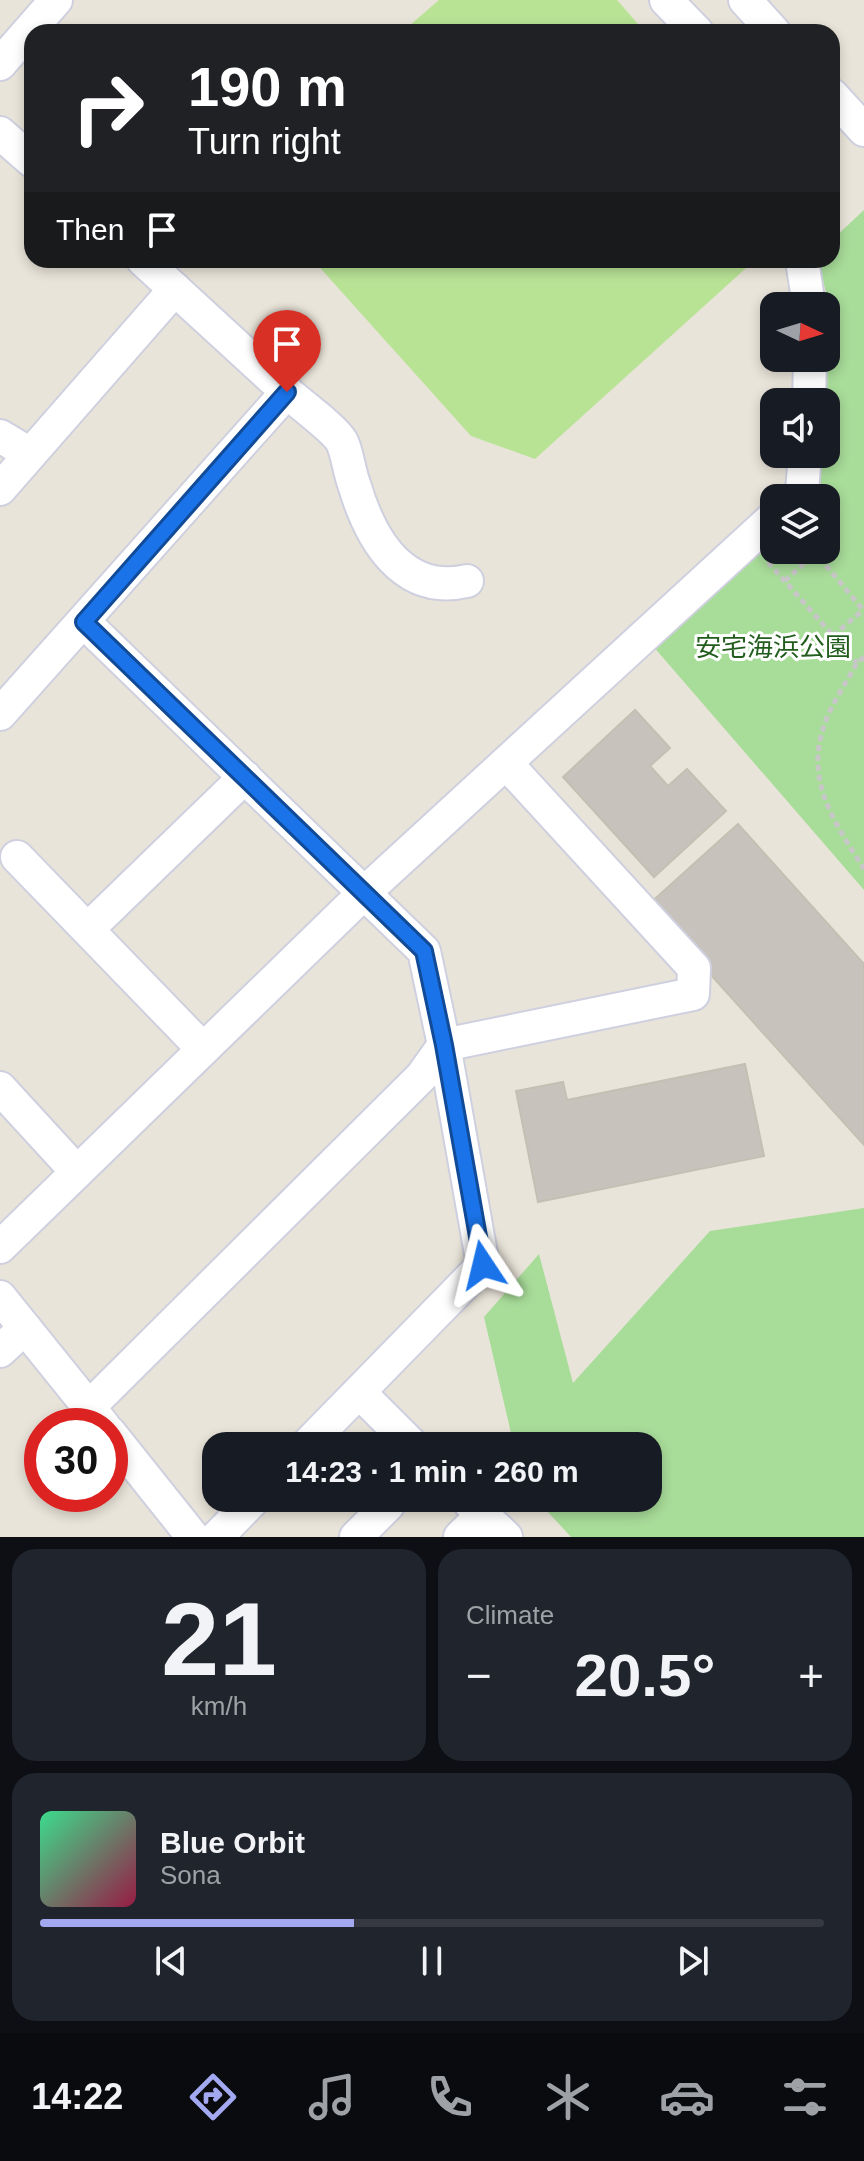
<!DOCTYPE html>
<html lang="en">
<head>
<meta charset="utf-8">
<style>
  body { margin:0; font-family:Arial,"Noto Sans JP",sans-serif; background:#20242c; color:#f1f3f6; height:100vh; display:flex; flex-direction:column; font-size:30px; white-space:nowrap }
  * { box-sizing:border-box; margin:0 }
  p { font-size:26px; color:#9ea1a6 }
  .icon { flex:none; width:44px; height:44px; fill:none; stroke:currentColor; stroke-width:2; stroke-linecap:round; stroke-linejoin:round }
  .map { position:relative; height:1537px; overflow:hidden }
  .side { display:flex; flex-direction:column; gap:12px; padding:12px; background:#0d0f14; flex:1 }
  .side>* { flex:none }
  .hud { position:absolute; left:24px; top:24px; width:816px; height:244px; border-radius:24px; box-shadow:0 4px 12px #0003; background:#202124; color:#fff; overflow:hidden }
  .needle { width:52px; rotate:94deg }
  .fabs { position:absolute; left:760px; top:292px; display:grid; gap:16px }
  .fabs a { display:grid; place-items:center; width:80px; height:80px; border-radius:16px; background:#171b24; box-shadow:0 4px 12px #0003; font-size:40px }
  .speed { position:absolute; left:24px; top:1408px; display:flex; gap:16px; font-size:40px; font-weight:700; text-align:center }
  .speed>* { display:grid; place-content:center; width:104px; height:104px; border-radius:50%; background:#171b24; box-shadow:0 4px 12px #0003; line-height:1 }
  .speed .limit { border:12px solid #d22; background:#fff; color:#111 }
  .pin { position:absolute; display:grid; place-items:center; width:68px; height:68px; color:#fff; margin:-82px -34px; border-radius:50% 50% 50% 0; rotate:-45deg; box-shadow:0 0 8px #0007 }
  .pin .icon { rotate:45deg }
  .me { position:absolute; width:88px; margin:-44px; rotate:350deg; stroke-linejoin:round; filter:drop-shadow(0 0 6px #0008) }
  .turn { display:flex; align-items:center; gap:28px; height:168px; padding:0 32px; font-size:36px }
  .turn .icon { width:104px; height:104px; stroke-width:2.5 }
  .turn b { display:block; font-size:56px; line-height:68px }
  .then { display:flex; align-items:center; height:76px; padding:0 32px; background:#0003; gap:16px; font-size:30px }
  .big { font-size:60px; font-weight:700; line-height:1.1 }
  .side .widget { flex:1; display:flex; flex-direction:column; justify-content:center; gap:12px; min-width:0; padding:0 28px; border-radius:24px; background:#20242c }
  .side .dial { align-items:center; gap:0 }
  .dial b { font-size:104px; line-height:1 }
  .song { display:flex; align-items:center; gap:24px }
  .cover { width:96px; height:96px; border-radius:12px; background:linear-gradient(135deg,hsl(150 70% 55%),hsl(340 70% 35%)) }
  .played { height:8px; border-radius:4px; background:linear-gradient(90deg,#a3a9f1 40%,#363941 40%) }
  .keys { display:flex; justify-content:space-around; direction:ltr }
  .heat { display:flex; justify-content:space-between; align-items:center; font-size:44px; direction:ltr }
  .side .tiles { flex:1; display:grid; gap:12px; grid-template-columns:1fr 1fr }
  .widget:last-child { grid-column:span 2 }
  .trip { position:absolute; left:202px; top:1432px; width:460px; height:80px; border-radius:24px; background:#171b24; box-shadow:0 4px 12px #0003; font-weight:700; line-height:80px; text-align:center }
  .tab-bar { display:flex; height:128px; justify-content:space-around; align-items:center; background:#090b0e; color:#9ea1a6 }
  .tab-bar .icon { width:56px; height:56px }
  .tab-bar .active { color:#a3a9f1 }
  .tab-bar b { font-size:36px; color:#f1f3f6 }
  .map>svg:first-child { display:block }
  .green { fill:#a8dc99 }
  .pitch { fill:#b8e395 }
  .building { fill:#c7c3bc; stroke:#c3c0b3; stroke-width:2 }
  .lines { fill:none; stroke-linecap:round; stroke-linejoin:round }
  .minor-casing { stroke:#cfd0df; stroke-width:36 }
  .path { stroke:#c7c7c7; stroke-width:5; stroke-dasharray:6 4; stroke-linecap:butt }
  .minor { stroke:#fff; stroke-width:32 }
  .route-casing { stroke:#114b97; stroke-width:20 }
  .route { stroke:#1a73e8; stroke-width:14 }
  .labels { text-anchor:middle; stroke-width:6; stroke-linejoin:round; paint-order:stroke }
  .park-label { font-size:26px; fill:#235d1e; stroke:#fff }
</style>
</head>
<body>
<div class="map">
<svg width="864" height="1537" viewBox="0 0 864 1537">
  <rect width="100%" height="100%" fill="#e9e4d9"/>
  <g class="green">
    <path d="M864,210V890L652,645L774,517V550H826V498H809L819,454H826V402H822L828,299L817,260H832V240Z"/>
    <path d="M864,1208V1537H571L535,1498H648V1446H514L484,1317L539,1254L573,1383L710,1231Z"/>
  </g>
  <g class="pitch">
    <path d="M439,0H617L645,32H402Z"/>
    <path d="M313,260H755L535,459L471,436Z"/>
  </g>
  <g class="building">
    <path d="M635,710L670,748L650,766L668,786L687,769L726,811L654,877L563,777Z"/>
    <path d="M738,824L864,964V1145L648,905Z"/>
    <path d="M745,1064L764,1156L538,1202L516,1091L563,1082L567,1100Z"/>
  </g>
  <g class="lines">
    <g class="minor-casing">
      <g id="minor">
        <path d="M666,0L697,32"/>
        <path d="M745,0L774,32"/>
        <path d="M0,64L56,0"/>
        <path d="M832,95L864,130"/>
        <path d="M0,133L32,161"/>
        <path d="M802,260L809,306"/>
        <path d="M287,392C299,403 336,430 342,442C348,455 349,471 354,484C370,538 402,596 467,581"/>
        <path d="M809,402L810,358"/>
        <path d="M0,436L30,454"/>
        <path d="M0,489L175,289"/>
        <path d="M795,498L802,492L805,454"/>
        <path d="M84,622L424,951L444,1045L483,1265L306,1446"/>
        <path d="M0,714L287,392L143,260"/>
        <path d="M17,857L203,1049"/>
        <path d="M89,928L245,777"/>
        <path d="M0,1088L77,1172"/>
        <path d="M0,1247L363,894L774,517"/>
        <path d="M0,1297L104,1426"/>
        <path d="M0,1351L25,1328"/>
        <path d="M359,1392L413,1446"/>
        <path d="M89,1407L422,1076L444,1045L693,994L694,968L506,763"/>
        <path d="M110,1433L193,1537"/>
        <path d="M465,1498L506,1537"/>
        <path d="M217,1537L255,1498"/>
        <path d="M356,1537L388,1505"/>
        <path d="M460,1537L482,1515"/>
      </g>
    </g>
    <g class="path">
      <path d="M813,550L864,611"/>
      <path d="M768,562L857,663"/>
      <path d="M785,581L815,553"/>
      <path d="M833,636L863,610"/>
      <path d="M864,657L857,663C848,679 837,696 829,713C801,775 831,817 864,869"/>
    </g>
    <use href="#minor" class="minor"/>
  </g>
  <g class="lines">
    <g class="route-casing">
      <path id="route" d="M287,392L84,622L424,951L444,1045L483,1265"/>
    </g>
    <use href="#route" class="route"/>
  </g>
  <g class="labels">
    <g class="park-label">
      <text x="773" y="656">安宅海浜公園</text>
    </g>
  </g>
</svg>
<div class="fabs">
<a><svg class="needle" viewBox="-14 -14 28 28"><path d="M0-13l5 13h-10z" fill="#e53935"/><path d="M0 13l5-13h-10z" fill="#9ea1a6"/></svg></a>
<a><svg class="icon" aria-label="sound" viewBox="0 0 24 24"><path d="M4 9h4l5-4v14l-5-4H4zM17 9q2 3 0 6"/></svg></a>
<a><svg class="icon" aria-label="layers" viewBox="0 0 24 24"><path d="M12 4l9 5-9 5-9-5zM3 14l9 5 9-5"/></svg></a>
</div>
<div class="speed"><div class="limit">30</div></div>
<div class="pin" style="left:287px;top:392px;background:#d93025"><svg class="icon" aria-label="arrive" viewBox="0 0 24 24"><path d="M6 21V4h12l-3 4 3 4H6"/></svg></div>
<svg class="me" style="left:483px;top:1265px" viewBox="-20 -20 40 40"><path d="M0-17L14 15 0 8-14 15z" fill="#1a73e8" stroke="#fff" stroke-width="4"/></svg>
<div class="trip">14:23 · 1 min · 260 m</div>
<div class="hud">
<div class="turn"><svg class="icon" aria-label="right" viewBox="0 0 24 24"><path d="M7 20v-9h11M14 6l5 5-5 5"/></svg><div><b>190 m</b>Turn right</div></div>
<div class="then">Then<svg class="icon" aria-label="arrive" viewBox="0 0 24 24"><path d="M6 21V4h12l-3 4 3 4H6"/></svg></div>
</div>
</div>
<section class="side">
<div class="tiles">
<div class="widget dial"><b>21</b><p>km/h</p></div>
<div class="widget"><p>Climate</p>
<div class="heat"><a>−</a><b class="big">20.5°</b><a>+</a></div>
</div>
<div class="widget">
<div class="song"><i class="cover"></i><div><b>Blue Orbit</b><p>Sona</p></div></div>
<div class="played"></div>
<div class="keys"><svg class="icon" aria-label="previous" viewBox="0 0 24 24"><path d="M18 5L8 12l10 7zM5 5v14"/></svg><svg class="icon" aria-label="pause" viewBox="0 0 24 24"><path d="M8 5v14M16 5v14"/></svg><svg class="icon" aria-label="next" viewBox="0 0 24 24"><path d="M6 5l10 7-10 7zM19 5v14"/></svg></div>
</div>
</div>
</section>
<nav class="tab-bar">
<b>14:22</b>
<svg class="icon active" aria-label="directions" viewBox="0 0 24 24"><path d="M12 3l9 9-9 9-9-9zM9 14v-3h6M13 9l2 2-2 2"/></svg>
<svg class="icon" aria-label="music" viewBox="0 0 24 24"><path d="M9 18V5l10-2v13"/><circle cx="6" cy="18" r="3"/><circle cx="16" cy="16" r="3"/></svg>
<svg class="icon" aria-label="phone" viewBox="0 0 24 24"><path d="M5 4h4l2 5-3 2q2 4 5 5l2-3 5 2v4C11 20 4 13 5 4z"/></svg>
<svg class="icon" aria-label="climate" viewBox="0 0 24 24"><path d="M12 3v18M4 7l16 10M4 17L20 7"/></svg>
<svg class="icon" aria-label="car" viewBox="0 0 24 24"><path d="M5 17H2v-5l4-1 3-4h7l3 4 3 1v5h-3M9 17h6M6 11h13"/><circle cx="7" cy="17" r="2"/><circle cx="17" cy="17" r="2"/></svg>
<svg class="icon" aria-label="filters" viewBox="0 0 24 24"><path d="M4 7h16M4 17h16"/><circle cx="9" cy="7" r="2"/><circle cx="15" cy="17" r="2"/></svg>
</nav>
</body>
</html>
